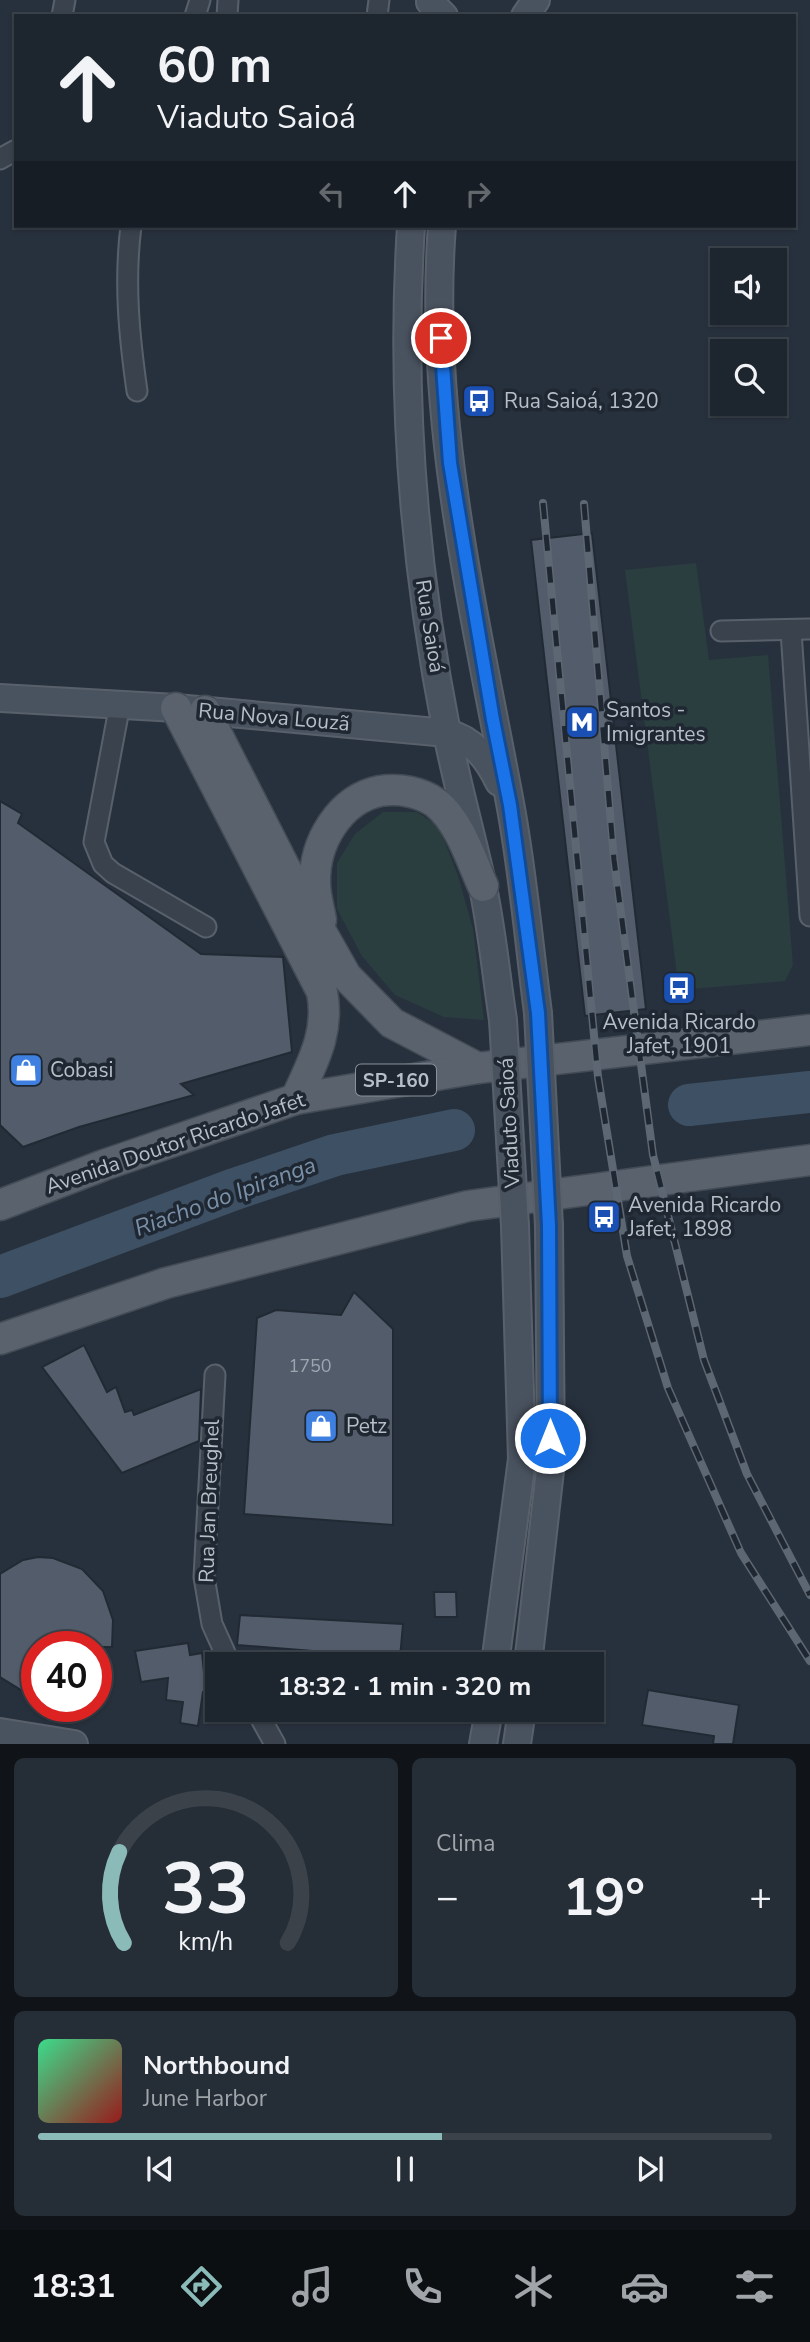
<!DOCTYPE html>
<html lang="pt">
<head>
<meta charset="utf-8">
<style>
  body { margin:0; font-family:"Nunito Sans",sans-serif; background:#252d36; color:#f1f3f6; height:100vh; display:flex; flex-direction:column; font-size:26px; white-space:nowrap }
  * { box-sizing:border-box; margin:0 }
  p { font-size:23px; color:#a0a5aa }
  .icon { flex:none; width:38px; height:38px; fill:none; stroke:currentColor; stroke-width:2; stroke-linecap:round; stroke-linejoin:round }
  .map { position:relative; height:1744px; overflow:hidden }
  .details { display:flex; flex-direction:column; gap:14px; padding:14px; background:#101419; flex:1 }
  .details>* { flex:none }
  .hud { position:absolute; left:14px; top:14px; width:782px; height:214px; border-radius:0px; box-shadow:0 2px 5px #0004,0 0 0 2px #3b424a; background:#1d252e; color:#f1f3f6; overflow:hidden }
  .tools { position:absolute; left:710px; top:248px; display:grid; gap:14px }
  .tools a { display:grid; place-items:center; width:77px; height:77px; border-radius:0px; background:#1d252e; box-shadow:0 2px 5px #0004,0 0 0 2px #3b424a; font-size:35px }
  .speed { position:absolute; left:21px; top:1631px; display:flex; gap:14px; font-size:35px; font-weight:700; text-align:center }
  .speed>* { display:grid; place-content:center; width:91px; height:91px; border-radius:50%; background:#1d252e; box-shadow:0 2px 5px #0004,0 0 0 2px #3b424a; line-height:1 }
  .speed .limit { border:10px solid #d22; background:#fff; color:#111 }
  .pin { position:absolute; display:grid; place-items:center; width:60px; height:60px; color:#fff; margin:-30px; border:4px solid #fff; border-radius:50%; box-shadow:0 2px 7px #0007 }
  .me { position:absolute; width:77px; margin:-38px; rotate:0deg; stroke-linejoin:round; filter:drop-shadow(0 0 5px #0008) }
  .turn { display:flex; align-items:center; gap:24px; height:147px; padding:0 28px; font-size:32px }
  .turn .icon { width:91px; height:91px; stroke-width:2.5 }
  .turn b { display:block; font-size:49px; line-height:60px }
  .lanes { display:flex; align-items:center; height:66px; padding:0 28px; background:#0003; justify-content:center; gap:35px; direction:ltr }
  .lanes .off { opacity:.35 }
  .big { font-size:52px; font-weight:700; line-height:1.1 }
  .details .widget { flex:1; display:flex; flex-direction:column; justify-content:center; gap:10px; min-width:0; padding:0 24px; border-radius:10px; background:#252d36 }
  .details .dial { align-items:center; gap:0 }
  .dial svg { height:182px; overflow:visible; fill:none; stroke:#3b424a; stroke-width:7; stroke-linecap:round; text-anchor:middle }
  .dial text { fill:#f1f3f6; stroke:none }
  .song { display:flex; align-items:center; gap:21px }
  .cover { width:84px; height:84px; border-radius:10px; background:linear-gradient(135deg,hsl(150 70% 55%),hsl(0 70% 35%)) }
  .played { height:7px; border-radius:4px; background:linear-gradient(90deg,#8bbbb9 55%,#3b424a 55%) }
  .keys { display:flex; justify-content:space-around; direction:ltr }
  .heat { display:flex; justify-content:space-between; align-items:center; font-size:38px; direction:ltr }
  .details .tiles { flex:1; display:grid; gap:14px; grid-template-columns:1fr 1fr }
  .widget:last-child { grid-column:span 2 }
  .trip { position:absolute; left:205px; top:1652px; width:399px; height:70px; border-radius:0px; background:#1d252e; box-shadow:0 2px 5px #0004,0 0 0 2px #3b424a; font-weight:700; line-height:70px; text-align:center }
  .dock { display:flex; height:112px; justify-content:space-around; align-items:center; background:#0c0f12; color:#a0a5aa }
  .dock .icon { width:49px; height:49px }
  .dock .current { color:#8bbbb9 }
  .dock b { font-size:32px; color:#f1f3f6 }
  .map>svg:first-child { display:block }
  .green { fill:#2a3e3f }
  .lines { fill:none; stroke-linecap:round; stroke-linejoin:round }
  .river { stroke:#3e5064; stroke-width:42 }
  .building { fill:#525c6a; stroke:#212a34; stroke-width:2 }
  .street-casing { stroke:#58616b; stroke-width:23 }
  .secondary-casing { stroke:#58616b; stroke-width:30 }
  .primary-casing { stroke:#434c56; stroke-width:33 }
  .street { stroke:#3a434d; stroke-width:19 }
  .secondary { stroke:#49525f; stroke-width:26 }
  .primary { stroke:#59626d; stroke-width:30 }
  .rail-casing { stroke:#5d6773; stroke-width:8 }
  .rail { stroke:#1f2832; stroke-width:5; stroke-dasharray:16; stroke-linecap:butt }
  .secondary-bridge-casing { stroke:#58616b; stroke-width:30; stroke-linecap:butt }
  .secondary-bridge { stroke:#49525f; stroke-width:26 }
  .route-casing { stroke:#114b97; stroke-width:18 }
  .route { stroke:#1a73e8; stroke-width:12 }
  .labels { text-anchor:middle; stroke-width:7; stroke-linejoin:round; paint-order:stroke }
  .number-label { font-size:18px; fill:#9da6b0 }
  .shield { fill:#1f2832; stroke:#89919b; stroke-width:2 }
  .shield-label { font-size:19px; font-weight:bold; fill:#b6bec8 }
  .poi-label { font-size:21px; fill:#b6bec8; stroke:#1f2832; text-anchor:start }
  .street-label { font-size:21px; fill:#b6bec8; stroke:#1f2832 }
  .water-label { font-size:23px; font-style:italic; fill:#7a90a8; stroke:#1f2832 }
</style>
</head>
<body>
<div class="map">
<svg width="810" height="1744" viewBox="0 0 810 1744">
  <rect width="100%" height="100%" fill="#27313d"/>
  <g class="green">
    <path d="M696,563L709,660L768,655L793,965L785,981L679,990L625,570Z"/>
    <path d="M383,812H417L439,827L458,876L473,929L484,1020L444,1017L395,995L362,956L337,909V863L355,834Z"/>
  </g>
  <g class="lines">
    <g class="river">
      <path d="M689,1105L810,1092"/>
      <path d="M0,1277L232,1190L335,1155L454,1130"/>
    </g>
  </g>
  <g class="building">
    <path d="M592,533L646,1009L585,1016L531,540Z"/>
    <path d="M0,801L22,814L18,823L201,954L283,957L292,1052L181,1084L194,1095L79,1127L23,1147L0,1125Z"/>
    <path d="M354,1292L393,1329V1525L244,1514L257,1318L276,1310L341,1315Z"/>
    <path d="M84,1345L107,1392L116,1387L125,1412L132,1410L134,1415L201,1389L199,1441L122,1473L42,1367Z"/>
    <path d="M38,1557L53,1558L82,1569L103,1591L113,1620L112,1647H37V1694L21,1690L0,1677V1574L23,1560Z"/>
    <path d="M434,1592H456L457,1617H435Z"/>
    <path d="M240,1615L403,1624L400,1658L237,1645Z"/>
    <path d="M188,1643L190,1655L202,1653L206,1692H203L198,1726L180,1723L183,1702L166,1700L168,1678L141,1682L135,1651Z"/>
    <path d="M648,1690L739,1705L733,1744H713L714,1736L642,1725Z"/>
  </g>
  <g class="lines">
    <g class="street-casing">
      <g id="street">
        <path d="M62,16L65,0"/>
        <path d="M195,16L200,0"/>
        <path d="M227,16L228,0"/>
        <path d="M377,16L379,0"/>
        <path d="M0,159L16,150"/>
        <path d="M131,226C124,282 129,335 137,391"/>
        <path d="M721,631L810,629"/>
        <path d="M791,631L810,916"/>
        <path d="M120,704L94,842L103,864L113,873L206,927"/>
        <path d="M215,1375L204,1577L212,1624L230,1664"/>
        <path d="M256,1710L275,1744"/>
      </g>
    </g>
    <g class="secondary-casing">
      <g id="secondary">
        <path d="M430,2L444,16"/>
        <path d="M525,16L536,0"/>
        <path d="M411,226C400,396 414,566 447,733C457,784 471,833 482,883C492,928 496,975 503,1020"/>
        <path d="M442,226C427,419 475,614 510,803C523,872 529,944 538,1013"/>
        <path d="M0,698L176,708L447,733C473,739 488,759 499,782"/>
        <path d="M495,1664L522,1459L515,1226"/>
        <path d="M528,1664L551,1462L549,1226"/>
        <path d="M0,1732L74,1744"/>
        <path d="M483,1744L489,1710"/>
        <path d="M517,1744L522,1710"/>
      </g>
    </g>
    <g class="primary-casing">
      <g id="primary">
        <path d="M176,708L322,992C330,1033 312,1063 296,1099"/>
        <path d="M205,711L285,868L346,976L392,1023L478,1068"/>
        <path d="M321,920C319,908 315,895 315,883C314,842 340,799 380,791C399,788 421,792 436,803C460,822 471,860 483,886"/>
        <path d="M0,1205L104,1165L296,1099L478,1068L810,1030"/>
        <path d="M0,1339L166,1283L468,1206L810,1160"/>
      </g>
    </g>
    <use href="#street" class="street"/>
    <use href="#secondary" class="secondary"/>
    <use href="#primary" class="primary"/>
    <g class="rail-casing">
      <g id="rail">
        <path d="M543,503L598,1077L627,1256L668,1388L741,1553L810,1661"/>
        <path d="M584,504L614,860L653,1155L704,1360L747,1474L810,1595"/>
      </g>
    </g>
    <use href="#rail" class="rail"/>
    <g class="secondary-bridge-casing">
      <g id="secondary-bridge">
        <path d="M538,1013L549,1226"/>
        <path d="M503,1020L515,1226"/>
      </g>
    </g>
    <use href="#secondary-bridge" class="secondary-bridge"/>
  </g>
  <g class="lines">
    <g class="route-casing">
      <path id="route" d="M441,338L450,463L493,720L510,805L538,1013L549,1226L550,1438"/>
    </g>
    <use href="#route" class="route"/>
  </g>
  <defs>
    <g id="bus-square" transform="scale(1.75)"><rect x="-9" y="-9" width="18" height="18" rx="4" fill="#1a4fb4" stroke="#1f2832"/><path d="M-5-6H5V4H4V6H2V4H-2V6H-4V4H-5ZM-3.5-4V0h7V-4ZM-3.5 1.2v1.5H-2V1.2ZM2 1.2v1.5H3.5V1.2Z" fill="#fff"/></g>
    <g id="metro-square" transform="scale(1.75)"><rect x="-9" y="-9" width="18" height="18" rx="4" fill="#1a4fb4" stroke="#1f2832"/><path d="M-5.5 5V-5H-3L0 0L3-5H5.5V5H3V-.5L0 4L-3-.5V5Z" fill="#fff"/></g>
    <g id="shop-square" transform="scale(1.75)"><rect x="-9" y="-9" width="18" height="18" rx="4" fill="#3f7fe0" stroke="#1f2832"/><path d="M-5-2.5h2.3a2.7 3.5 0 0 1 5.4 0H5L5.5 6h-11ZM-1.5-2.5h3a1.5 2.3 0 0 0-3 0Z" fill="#fff"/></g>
  </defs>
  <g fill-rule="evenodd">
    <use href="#bus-square" x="479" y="401"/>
    <use href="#metro-square" x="582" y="722"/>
    <use href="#bus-square" x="679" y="988"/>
    <use href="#shop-square" x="26" y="1070"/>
    <use href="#bus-square" x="604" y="1217"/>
    <use href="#shop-square" x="321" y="1426"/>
  </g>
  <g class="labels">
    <g class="number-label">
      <text x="310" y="1372">1750</text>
    </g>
    <rect class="shield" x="356" y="1064.5" width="80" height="31" rx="5"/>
    <g class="shield-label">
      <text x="396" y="1087">SP-160</text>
    </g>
    <g class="poi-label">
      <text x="504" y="408">Rua Saioá, 1320</text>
      <text x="606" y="717">Santos -<tspan x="606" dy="24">Imigrantes</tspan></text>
      <text x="679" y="1029" text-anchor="middle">Avenida Ricardo<tspan x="679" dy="24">Jafet, 1901</tspan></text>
      <text x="50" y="1077">Cobasi</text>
      <text x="628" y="1212">Avenida Ricardo<tspan x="628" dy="24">Jafet, 1898</tspan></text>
      <text x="346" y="1433">Petz</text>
    </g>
    <g class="street-label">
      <text transform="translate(430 626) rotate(81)" y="7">Rua Saioá</text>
      <text transform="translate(274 717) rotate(5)" y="7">Rua Nova Louzã</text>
      <text transform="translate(509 1123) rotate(-93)" y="7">Viaduto Saioá</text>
      <text transform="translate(175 1143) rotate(-19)" y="7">Avenida Doutor Ricardo Jafet</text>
      <text transform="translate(209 1501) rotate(-88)" y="7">Rua Jan Breughel</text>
    </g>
    <g class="water-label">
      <text transform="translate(225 1196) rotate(-20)" y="8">Riacho do Ipiranga</text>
    </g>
  </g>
</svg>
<div class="tools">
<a><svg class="icon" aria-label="sound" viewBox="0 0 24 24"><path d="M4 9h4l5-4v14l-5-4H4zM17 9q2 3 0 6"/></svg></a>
<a><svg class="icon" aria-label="search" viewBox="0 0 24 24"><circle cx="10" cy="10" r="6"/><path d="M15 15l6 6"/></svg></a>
</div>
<div class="speed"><div class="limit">40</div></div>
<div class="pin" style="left:441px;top:338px;background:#d93025"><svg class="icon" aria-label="arrive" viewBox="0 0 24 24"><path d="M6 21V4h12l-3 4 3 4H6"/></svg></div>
<svg class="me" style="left:550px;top:1438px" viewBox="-20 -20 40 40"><circle r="17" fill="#1a73e8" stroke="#fff" stroke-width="3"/><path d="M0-11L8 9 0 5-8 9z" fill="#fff"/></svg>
<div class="trip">18:32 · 1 min · 320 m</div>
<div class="hud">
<div class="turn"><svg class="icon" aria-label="ahead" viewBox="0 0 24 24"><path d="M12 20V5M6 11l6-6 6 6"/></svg><div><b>60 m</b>Viaduto Saioá</div></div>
<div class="lanes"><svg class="icon off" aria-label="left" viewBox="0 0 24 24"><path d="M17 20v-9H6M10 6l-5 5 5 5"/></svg><svg class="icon" aria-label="ahead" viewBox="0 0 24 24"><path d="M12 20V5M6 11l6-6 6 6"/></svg><svg class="icon off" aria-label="right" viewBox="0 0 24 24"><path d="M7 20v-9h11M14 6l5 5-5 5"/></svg></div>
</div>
</div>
<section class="details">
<div class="tiles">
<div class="widget dial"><svg viewBox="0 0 100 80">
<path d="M14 69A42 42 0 1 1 86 69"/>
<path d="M14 69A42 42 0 0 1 12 29" stroke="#8bbbb9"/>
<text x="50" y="56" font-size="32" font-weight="700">33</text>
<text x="50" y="72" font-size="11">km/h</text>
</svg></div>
<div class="widget"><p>Clima</p>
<div class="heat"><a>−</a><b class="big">19°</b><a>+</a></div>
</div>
<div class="widget">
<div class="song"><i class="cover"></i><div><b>Northbound</b><p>June Harbor</p></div></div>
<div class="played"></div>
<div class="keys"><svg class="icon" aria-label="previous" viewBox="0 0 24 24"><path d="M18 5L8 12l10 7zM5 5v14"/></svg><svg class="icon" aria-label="pause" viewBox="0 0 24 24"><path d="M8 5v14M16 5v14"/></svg><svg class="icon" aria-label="next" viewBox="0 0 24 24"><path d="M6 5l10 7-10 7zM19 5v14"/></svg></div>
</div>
</div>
</section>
<nav class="dock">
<b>18:31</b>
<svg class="icon current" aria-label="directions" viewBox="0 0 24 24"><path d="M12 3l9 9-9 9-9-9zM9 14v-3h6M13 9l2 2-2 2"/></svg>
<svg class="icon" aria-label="music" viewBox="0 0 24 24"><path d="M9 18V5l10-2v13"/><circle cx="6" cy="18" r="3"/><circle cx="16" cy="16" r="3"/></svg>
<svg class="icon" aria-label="phone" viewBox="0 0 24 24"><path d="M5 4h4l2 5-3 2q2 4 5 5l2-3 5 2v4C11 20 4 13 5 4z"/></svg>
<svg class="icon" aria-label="climate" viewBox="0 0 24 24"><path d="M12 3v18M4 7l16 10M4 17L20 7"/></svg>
<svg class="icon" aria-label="car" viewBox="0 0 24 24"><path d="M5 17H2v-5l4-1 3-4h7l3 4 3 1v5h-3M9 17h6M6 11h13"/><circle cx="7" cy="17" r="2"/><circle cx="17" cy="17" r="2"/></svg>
<svg class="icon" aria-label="filters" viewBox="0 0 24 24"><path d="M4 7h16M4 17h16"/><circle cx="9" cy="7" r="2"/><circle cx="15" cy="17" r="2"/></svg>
</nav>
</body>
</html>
